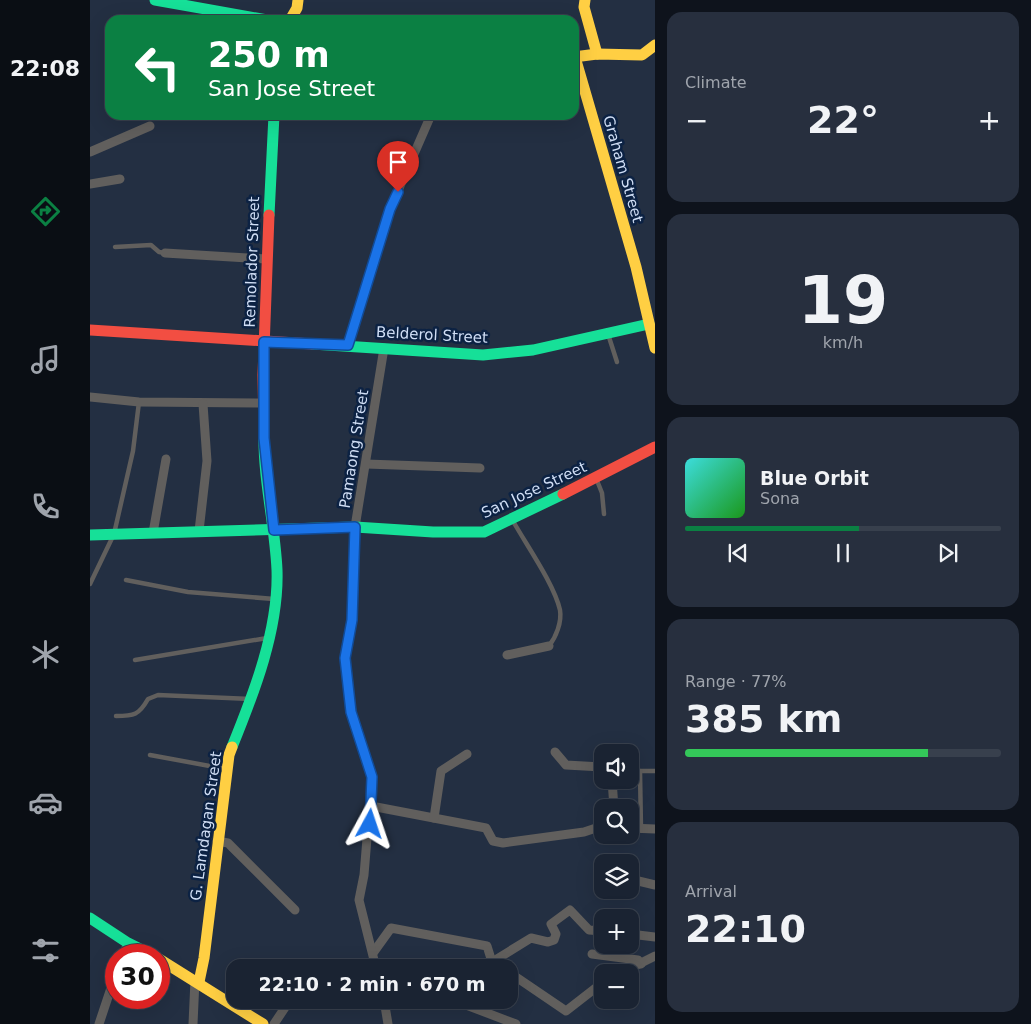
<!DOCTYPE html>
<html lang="en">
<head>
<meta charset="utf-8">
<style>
  body { margin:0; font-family:"DejaVu Sans",sans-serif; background:#272f3e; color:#f1f3f6; height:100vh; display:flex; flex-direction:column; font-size:19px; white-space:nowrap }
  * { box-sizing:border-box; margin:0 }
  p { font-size:16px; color:#9fa4ac }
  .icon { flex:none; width:28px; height:28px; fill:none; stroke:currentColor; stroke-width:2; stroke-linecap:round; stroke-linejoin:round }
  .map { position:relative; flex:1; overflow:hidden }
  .side { display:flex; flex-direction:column; gap:12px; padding:12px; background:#0e131c; width:376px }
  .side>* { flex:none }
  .hud { position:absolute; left:15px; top:15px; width:474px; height:105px; border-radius:15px; box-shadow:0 5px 20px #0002,0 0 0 1px #38404d; background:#0b8043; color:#fff; overflow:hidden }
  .fabs { position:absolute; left:504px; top:744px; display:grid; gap:10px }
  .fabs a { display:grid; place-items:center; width:45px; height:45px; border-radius:10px; background:#1a2332; box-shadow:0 5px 20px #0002,0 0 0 1px #38404d; font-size:25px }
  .speed { position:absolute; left:15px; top:944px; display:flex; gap:10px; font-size:25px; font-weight:700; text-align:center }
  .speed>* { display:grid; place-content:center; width:65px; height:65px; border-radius:50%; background:#1a2332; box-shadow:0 5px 20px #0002,0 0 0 1px #38404d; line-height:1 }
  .speed .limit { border:8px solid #d22; background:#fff; color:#111 }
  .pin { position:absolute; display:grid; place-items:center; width:42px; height:42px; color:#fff; margin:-51px -21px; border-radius:50% 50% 50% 0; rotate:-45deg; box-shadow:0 0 5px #0007 }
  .pin .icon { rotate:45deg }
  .me { position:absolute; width:55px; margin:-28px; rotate:5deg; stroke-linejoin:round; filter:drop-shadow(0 0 4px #0008) }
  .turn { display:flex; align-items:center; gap:18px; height:105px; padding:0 20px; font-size:22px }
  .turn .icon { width:65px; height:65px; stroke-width:2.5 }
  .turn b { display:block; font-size:35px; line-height:42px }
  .big { font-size:38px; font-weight:600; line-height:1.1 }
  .side .widget { flex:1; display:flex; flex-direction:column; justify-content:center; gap:8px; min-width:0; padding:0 18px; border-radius:15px; background:#272f3e }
  .side .dial { align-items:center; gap:0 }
  .dial b { font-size:65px; line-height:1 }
  .song { display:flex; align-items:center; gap:15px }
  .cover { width:60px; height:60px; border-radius:8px; background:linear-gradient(135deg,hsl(180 70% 55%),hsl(120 70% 35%)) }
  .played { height:5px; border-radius:2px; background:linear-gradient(90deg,#0b8043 55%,#38404d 55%) }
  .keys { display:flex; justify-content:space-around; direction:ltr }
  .heat { display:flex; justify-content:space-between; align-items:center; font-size:28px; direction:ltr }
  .charge { height:8px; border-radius:4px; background:linear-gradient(90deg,#34c759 77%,#38404d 0) }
  .trip { position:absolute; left:136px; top:959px; width:292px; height:50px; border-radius:15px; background:#1a2332; box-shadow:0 5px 20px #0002,0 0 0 1px #38404d; font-weight:600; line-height:50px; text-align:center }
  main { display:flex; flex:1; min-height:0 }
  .menu { display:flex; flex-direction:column; width:90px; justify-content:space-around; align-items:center; background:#0a0e14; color:#9fa4ac }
  .menu .icon { width:35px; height:35px }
  .menu .current { color:#0b8043 }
  .menu b { font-size:22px; color:#f1f3f6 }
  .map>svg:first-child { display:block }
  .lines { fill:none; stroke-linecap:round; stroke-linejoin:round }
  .lane { stroke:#615f5d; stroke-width:4.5 }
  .street { stroke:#615f5d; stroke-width:9 }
  .fast { stroke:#16e098; stroke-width:11 }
  .slow { stroke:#ffcf43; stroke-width:11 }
  .jam { stroke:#f24e42; stroke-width:11 }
  .route-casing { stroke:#114b97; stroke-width:12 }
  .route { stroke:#1a73e8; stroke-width:9 }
  .labels { text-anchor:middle; stroke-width:5; stroke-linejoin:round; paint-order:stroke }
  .street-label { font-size:15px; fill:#d0def5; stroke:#0c2243 }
</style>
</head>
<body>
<main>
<nav class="menu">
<b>22:08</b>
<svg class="icon current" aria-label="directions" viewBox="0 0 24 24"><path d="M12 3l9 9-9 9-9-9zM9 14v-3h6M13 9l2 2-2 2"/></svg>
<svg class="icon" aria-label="music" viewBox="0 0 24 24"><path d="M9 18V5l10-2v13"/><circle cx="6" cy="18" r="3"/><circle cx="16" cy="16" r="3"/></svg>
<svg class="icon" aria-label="phone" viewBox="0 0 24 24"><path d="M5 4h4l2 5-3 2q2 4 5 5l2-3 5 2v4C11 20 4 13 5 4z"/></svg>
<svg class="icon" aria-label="climate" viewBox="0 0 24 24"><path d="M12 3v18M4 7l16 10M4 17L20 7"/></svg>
<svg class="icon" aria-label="car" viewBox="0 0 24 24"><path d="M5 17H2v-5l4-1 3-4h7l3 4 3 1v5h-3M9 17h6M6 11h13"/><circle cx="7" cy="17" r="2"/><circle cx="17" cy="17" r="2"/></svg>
<svg class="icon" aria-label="filters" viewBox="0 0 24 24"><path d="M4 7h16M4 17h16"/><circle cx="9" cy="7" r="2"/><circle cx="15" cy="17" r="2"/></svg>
</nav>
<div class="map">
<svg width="565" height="1024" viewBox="0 0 565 1024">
  <rect width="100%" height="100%" fill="#232f42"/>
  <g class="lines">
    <g class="lane">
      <path d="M25,247L61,245L69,252L75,253"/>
      <path d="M518,334L527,362"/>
      <path d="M506,478L512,493L514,514"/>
      <path d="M423,521C437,546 464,584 470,610C472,622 466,637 459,646"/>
      <path d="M36,580L98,592L184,599"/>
      <path d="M0,584L24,534L43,451L49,402"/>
      <path d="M45,660L177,638"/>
      <path d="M26,716C44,716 49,715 58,699L68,695L161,699"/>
      <path d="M60,755L136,769"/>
      <path d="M540,771H565"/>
      <path d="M550,771L551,829"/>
    </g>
    <g class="street">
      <path d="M0,152L60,126"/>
      <path d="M0,184L30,179"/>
      <path d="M75,253L176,259"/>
      <path d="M258,345L300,209L341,115"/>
      <path d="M0,397L49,402L175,403"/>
      <path d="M276,464L390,468"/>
      <path d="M109,531L117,461L113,404"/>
      <path d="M63,533L76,459"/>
      <path d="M417,655L459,646"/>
      <path d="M465,752L476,765L512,767"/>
      <path d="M522,780L524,808"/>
      <path d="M281,806L396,828L403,841L413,843L494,832L512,826"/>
      <path d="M344,818L351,771L377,754"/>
      <path d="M540,828L565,829"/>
      <path d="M127,841L138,843L205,910"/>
      <path d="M540,879L565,885"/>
      <path d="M540,934L565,937"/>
      <path d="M283,953L301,928L397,946L402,962L411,968"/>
      <path d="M502,954L548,960L551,964"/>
      <path d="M33,955L38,943"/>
      <path d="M402,962L441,938L458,942L464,940L466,934L461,924L480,910L499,930L512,931"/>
      <path d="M286,968L269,900L274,875L282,777L261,712L255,658L262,620L265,527L294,348"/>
      <path d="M533,972L565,956"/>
      <path d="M420,973L476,1011L512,983"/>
      <path d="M294,1000L298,1024"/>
      <path d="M363,1000L426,1024"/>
      <path d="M294,1001C311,1004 324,1009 340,1000"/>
      <path d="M9,1024L26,973"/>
      <path d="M103,1024L105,980"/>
      <path d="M184,1024L200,1000"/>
    </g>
    <g class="fast">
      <path d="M65,0L177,20"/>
      <path d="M179,215L184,115"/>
      <path d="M222,344L393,355L443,350L559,324"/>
      <path d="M0,535L265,527L343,532H394L473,494"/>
      <path d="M142,747C164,693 189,629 187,570C185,525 173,479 174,433"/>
      <path d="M0,918L38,943L62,955"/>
    </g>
    <g class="slow">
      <path d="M495,0L494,7L507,54"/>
      <path d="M200,20L207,8L208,0"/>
      <path d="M484,57L507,54L552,55L565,45"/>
      <path d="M485,57L546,267L565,348"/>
      <path d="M69,959L173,1024"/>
      <path d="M109,982L114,958L139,755L142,747"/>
    </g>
    <g class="jam">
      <path d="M0,330L222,344"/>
      <path d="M174,433L173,375L179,215"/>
      <path d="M473,494L565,447"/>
    </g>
  </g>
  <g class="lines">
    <g class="route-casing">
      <path id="route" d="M280,824L282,777L261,712L255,658L262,620L265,527L184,530L174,438V342L258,345L300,209L308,192"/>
    </g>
    <use href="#route" class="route"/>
  </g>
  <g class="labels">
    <g class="street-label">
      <text transform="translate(533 169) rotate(74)" y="5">Graham Street</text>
      <text transform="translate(162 262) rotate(-88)" y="5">Remolador Street</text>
      <text transform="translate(342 335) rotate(3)" y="5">Belderol Street</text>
      <text transform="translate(264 449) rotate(-81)" y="5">Pamaong Street</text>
      <text transform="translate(444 490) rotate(-25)" y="5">San Jose Street</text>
      <text transform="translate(116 826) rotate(-82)" y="5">G. Lamdagan Street</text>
    </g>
  </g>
</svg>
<div class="fabs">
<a><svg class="icon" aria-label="sound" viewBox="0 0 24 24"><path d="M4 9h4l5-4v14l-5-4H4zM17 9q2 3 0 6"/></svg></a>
<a><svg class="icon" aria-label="search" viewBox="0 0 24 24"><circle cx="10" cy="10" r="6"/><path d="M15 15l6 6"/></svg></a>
<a><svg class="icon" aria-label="layers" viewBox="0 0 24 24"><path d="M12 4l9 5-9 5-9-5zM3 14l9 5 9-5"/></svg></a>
<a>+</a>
<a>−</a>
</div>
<div class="speed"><div class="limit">30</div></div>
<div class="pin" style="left:308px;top:192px;background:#d93025"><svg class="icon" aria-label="arrive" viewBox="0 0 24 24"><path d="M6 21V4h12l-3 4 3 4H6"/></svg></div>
<svg class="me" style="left:280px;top:824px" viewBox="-20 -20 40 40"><path d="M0-17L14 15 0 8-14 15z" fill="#1a73e8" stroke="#fff" stroke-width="4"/></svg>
<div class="trip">22:10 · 2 min · 670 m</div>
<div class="hud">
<div class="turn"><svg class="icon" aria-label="left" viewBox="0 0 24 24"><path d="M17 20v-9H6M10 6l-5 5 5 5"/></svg><div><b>250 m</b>San Jose Street</div></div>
</div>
</div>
<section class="side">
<div class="widget"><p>Climate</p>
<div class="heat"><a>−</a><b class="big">22°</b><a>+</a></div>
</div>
<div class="widget dial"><b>19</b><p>km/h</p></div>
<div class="widget">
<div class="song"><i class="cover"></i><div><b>Blue Orbit</b><p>Sona</p></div></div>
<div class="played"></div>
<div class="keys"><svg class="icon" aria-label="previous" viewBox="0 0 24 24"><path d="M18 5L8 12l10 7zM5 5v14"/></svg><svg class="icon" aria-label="pause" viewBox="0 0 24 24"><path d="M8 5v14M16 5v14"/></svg><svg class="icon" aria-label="next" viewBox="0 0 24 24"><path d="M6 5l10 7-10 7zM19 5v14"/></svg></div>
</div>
<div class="widget"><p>Range · 77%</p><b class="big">385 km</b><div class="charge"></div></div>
<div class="widget"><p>Arrival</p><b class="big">22:10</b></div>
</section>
</main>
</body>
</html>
